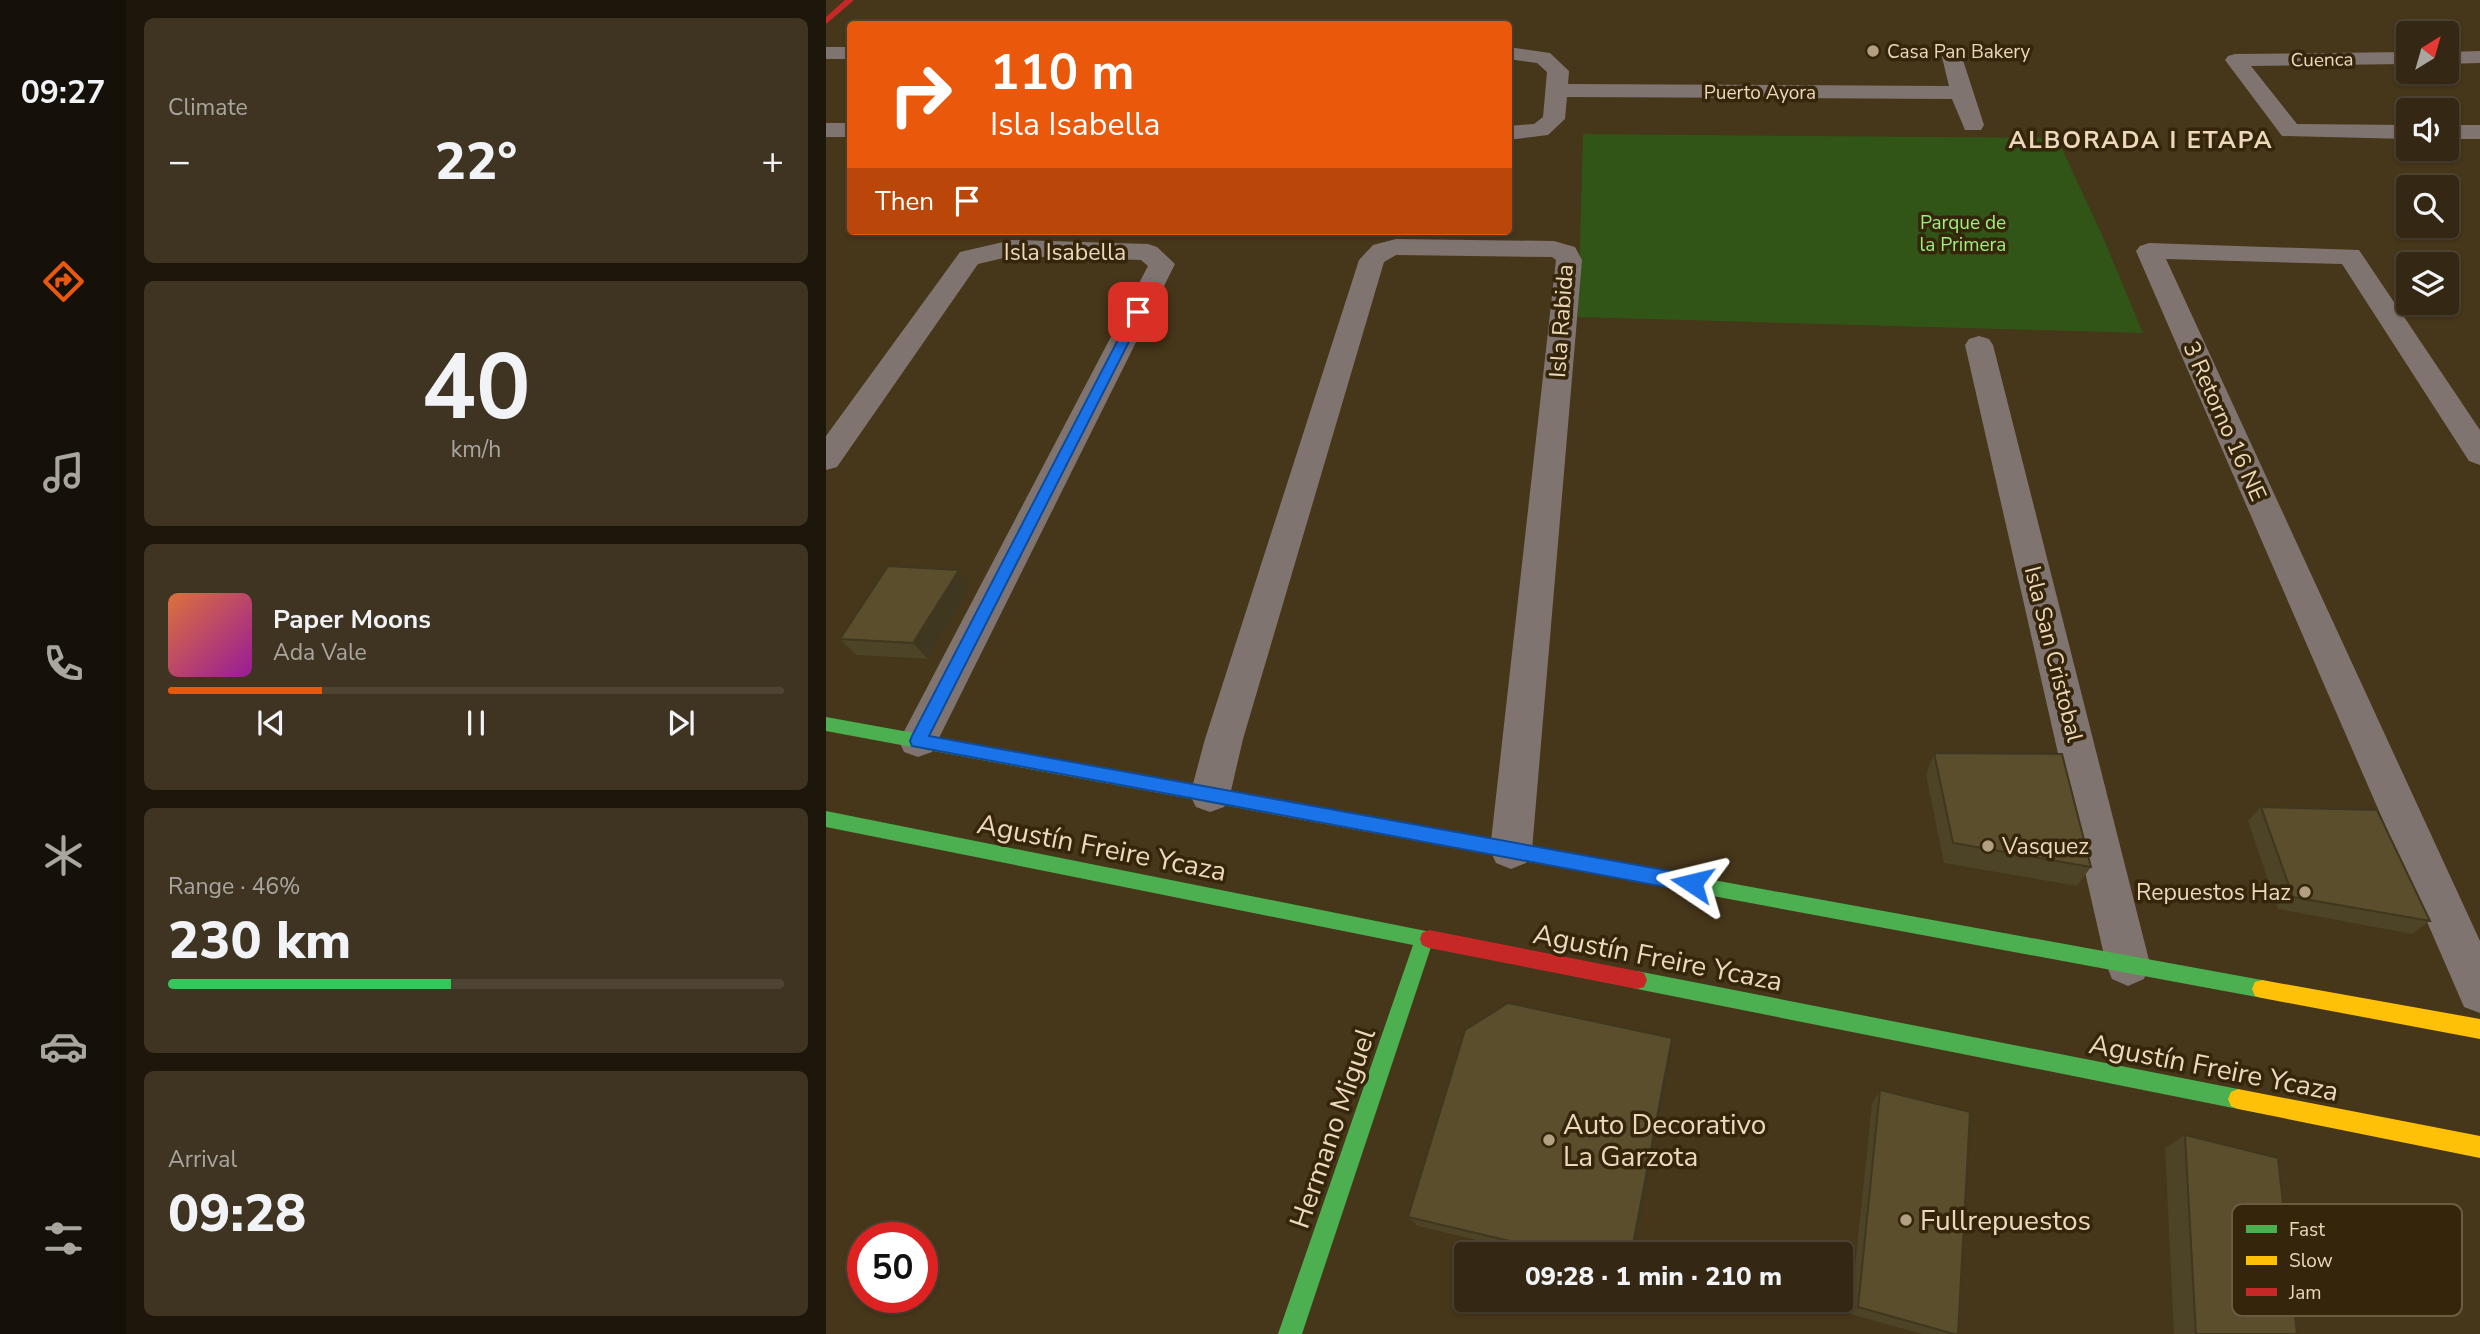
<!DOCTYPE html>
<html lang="en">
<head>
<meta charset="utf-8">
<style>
  body { margin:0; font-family:"Nunito Sans",sans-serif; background:#3f3422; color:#f1f3f6; height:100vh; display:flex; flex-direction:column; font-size:26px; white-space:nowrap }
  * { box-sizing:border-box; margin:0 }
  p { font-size:23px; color:#a9a6a0 }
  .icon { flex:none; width:38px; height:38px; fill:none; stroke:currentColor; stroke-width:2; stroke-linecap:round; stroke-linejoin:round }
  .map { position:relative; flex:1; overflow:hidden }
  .panel { display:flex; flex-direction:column; gap:18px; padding:18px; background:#1d160b; width:700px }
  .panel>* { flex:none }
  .hud { position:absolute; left:21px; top:21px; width:665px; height:214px; border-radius:7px; box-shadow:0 2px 5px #0004,0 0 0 2px #4e4434; background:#ea580c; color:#fff; overflow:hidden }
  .needle { width:46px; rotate:37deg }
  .tools { position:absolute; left:1570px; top:21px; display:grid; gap:14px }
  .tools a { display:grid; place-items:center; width:63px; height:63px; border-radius:7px; background:#342814; box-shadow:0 2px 5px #0004,0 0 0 2px #4e4434; font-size:35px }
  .speed { position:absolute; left:21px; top:1222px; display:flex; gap:14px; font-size:35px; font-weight:700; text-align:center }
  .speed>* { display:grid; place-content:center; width:91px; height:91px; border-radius:50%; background:#342814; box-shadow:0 2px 5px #0004,0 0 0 2px #4e4434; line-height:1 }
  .speed .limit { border:10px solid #d22; background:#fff; color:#111 }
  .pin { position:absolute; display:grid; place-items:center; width:60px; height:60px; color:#fff; margin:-30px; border-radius:14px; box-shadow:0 4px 10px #0006 }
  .me { position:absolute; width:77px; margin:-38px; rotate:280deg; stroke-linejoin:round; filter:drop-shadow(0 0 5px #0008) }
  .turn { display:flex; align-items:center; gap:24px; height:147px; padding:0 28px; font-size:32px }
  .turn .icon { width:91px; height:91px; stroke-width:2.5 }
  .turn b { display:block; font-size:49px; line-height:60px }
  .then { display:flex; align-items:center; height:66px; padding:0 28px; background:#0003; gap:14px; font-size:26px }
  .big { font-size:52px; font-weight:800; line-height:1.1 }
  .panel .tile { flex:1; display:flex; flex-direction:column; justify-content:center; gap:10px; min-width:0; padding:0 24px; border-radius:10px; background:#3f3422 }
  .panel .dial { align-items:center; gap:0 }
  .dial b { font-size:91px; line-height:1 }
  .song { display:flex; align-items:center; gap:21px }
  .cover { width:84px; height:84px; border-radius:10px; background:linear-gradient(135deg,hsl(20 70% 55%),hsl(300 70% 35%)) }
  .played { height:7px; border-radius:4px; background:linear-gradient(90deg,#ea580c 25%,#4e4434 25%) }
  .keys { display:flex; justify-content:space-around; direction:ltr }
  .heat { display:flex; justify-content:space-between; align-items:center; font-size:38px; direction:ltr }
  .charge { height:10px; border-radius:5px; background:linear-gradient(90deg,#34c759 46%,#4e4434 0) }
  .trip { position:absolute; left:628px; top:1242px; width:399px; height:70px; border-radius:7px; background:#342814; box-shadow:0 2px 5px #0004,0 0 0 2px #4e4434; font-weight:800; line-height:70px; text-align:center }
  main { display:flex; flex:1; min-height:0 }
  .dock { display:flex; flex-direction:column; width:126px; justify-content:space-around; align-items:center; background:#151008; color:#a9a6a0 }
  .dock .icon { width:49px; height:49px }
  .dock .selected { color:#ea580c }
  .dock b { font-size:32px; color:#f1f3f6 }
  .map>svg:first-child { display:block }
  .green { fill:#305517 }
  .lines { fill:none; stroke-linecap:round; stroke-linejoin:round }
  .street { fill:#807470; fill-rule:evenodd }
  .fast { fill:#4caf50; fill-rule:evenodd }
  .slow { fill:#ffc107; fill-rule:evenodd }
  .jam { fill:#c62828; fill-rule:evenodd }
  .wall { fill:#4d4326 }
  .shaded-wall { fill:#3f371f }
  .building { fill:#5a4e2c; stroke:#3f371f; stroke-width:2 }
  .route { fill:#1a73e8; stroke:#114b97; stroke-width:2 }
  .poi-dot { fill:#b39f82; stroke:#35250b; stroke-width:2.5 }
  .labels { text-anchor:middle; stroke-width:7; stroke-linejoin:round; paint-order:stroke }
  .far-poi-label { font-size:19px; fill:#edd8ba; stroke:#35250b; text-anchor:start }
  .far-street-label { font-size:19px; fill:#edd8ba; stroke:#35250b }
  .far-park-label { font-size:19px; fill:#9ef07b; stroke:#35250b }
  .street-label { font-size:23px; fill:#edd8ba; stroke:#35250b }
  .poi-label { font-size:23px; fill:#edd8ba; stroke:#35250b; text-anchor:start }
  .far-district-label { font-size:24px; font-weight:bold; letter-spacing:2px; fill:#edd8ba; stroke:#35250b }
  .near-street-label { font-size:28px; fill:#edd8ba; stroke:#35250b }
  .near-poi-label { font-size:28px; fill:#edd8ba; stroke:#35250b; text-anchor:start }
  .key { fill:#35250b; stroke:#6c5b40; stroke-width:2 }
  .key-label { font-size:19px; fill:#edd8ba }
</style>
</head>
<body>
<main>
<nav class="dock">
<b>09:27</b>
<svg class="icon selected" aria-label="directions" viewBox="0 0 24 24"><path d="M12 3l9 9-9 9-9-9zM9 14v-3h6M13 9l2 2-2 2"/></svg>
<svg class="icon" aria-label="music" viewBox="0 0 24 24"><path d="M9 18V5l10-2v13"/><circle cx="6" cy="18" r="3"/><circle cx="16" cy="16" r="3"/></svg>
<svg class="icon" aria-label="phone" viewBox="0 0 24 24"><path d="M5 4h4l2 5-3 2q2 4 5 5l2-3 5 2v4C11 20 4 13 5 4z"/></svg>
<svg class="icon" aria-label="climate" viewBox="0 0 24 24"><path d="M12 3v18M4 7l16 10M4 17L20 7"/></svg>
<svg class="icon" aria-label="car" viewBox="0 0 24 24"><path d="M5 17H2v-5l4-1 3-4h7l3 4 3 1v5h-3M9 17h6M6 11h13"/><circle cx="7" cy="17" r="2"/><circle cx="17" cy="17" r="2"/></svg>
<svg class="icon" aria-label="filters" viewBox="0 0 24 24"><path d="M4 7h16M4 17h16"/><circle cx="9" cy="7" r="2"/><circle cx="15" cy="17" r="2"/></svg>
</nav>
<section class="panel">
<div class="tile"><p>Climate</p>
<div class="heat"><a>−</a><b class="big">22°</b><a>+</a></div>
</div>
<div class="tile dial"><b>40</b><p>km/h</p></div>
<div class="tile">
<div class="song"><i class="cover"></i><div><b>Paper Moons</b><p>Ada Vale</p></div></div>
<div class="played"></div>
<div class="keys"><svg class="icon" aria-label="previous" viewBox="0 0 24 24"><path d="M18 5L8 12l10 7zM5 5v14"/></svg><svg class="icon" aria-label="pause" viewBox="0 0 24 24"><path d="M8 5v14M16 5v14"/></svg><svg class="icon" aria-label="next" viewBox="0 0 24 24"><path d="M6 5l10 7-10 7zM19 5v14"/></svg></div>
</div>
<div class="tile"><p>Range · 46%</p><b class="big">230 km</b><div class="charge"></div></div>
<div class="tile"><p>Arrival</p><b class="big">09:28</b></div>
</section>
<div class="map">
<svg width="1654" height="1334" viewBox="0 0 1654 1334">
  <rect width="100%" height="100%" fill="#46361a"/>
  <path class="green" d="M757,134L1231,138L1276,235L1317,333L752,317Z"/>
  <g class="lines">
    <g class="street">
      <rect x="0" y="47" width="24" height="12"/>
      <path d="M682,47L724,53L743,71L742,84L1123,86L1116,57L1119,53H1133L1136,57L1158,125L1155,130H1139L1126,99L741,97L739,119L722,135L682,140V126L708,124L717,117L721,72L711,63L682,59Z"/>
      <path d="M1654,51V63L1620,64V52Z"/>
      <path d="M1582,52V64L1425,66L1471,124L1582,125V139L1456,136L1399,60L1402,56L1409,54Z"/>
      <rect x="0" y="123" width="24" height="14"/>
      <rect x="1620" y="125" width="34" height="14"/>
      <path d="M570,239L728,241L749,247L756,260L706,850L700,863L685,869L670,863L664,850L730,260L726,257L570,255L558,262L417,739L404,795L398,807L384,812L370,807L364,795L379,739L533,260L547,245Z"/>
      <path d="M186,240L322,244L331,247L349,264L106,752L92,757L78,752L73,741L322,266L315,260L186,256L152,264L11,467L0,470V436L134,252Z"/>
      <path d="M1323,243L1533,250L1654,430V465L1643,461L1516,264L1340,259L1654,941V1013L1638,1007L1310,251L1314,246Z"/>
      <path d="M1153,336L1163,339L1167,345L1324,964L1318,979L1302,986L1286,979L1280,964L1139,345L1143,339Z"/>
    </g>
    <g class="fast">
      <path d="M0,717L424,794L430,797L433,802L430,807L424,810L0,731Z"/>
      <path d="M0,811L610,933L612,939L610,945L605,947L476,1334H452L587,945L0,827Z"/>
      <path d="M849,873L1436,980L1443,982L1446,989L1443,996L1436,998L849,889L843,887L840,881L843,875Z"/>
      <path d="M811,971L1412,1089L1419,1092L1422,1099L1419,1106L1412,1109L811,989L804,987L801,980L804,973Z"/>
    </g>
    <g class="slow">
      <path d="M424,794L849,873L855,875L858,881L855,887L849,889L424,810L418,807L415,802L418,797Z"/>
      <path d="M1436,980L1654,1019V1039L1436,998L1429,996L1426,989L1429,982Z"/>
      <path d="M1412,1089L1654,1136V1158L1412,1109L1405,1106L1402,1099L1405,1092Z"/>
    </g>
    <g class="jam">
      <path d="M19,0H28L0,24V17Z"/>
      <path d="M603,930L811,971L818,973L821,980L818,987L811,989L603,948L596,945L594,939L596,933Z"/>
    </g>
  </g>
  <g class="wall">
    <path d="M133,570L145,586L102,659L30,655L14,639Z"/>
    <path d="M1108,753L1265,867L1251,886L1118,863L1100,775Z"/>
    <path d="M1435,807L1604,921L1586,934L1452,909L1422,821Z"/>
    <path d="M846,1053L808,1255H712L592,1226L582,1217Z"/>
    <path d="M1054,1090L1132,1334H1096L1024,1314L1046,1104Z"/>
    <path d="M1359,1135L1471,1334H1348L1339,1148Z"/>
  </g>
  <g class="shaded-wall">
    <path d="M133,570L145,586L102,659L87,643Z"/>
    <path d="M846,1038V1053L808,1255H805Z"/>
  </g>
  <g class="building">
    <path d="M62,566L133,570L87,643L14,639Z"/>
    <path d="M1108,753L1236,754L1265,867L1127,843Z"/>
    <path d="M1435,807L1551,810L1604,921L1467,897Z"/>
    <path d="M682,1003L846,1038L805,1255H744L582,1217L639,1030Z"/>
    <path d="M1054,1090L1144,1112L1132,1334H1128L1032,1307Z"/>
    <path d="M1359,1135L1452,1158L1471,1334H1370Z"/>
  </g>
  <path class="route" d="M308,309L318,312L103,736L866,875L872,877L875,883L872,889L866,892L86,746L84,741L86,736Z"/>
  <g class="poi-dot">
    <circle cx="1047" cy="51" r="7"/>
    <circle cx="1162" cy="846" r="7"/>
    <circle cx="1479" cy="892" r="7"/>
    <circle cx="723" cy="1140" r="7"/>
    <circle cx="1080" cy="1220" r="7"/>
  </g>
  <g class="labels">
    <g class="far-poi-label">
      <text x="1061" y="58">Casa Pan Bakery</text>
    </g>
    <g class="far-street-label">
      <text transform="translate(1496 59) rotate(-1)" y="7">Cuenca</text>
      <text x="934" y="99">Puerto Ayora</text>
    </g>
    <g class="far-park-label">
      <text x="1137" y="229">Parque de<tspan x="1137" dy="22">la Primera</tspan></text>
    </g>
    <g class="street-label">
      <text x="239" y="260">Isla Isabella</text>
      <text transform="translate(735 321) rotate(-86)" y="8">Isla Rabida</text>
      <text transform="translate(1399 421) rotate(66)" y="8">3 Retorno 16 NE</text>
      <text transform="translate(1228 654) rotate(76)" y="8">Isla San Cristobal</text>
    </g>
    <g class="poi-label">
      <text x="1176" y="854">Vasquez</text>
      <text x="1465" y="900" text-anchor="end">Repuestos Haz</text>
    </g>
    <g class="far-district-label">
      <text x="1315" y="148">ALBORADA I ETAPA</text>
    </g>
    <g class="near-street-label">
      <text transform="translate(276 847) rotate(11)" y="10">Agustín Freire Ycaza</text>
      <text transform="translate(832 957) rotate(11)" y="10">Agustín Freire Ycaza</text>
      <text transform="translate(1388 1067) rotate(11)" y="10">Agustín Freire Ycaza</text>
      <text transform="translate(506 1128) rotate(-71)" y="10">Hermano Miguel</text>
    </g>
    <g class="near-poi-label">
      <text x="737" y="1134">Auto Decorativo<tspan x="737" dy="32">La Garzota</tspan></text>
      <text x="1094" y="1230">Fullrepuestos</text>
    </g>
  </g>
  <rect x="1406" y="1204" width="230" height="112" rx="10" class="key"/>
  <rect x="1420" y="1225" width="31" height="8" fill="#4caf50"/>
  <rect x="1420" y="1256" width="31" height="9" fill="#ffc107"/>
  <rect x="1420" y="1288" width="31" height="8" fill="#c62828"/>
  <g class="key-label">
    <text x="1463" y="1236">Fast</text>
    <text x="1463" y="1267">Slow</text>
    <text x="1463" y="1299">Jam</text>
  </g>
</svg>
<div class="tools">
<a><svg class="needle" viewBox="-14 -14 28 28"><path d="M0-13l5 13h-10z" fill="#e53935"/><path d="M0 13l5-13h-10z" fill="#a9a6a0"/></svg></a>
<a><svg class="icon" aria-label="sound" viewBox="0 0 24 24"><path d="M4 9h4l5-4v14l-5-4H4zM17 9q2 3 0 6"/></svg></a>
<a><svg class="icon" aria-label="search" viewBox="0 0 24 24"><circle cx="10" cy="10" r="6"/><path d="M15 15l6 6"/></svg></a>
<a><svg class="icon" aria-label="layers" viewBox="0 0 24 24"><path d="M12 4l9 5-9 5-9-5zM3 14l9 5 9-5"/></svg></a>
</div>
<div class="speed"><div class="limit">50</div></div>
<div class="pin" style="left:312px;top:312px;background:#d93025"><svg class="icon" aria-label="arrive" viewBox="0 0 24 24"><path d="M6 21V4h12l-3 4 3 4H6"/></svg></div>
<svg class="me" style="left:866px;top:883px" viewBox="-20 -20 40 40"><path d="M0-17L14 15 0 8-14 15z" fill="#1a73e8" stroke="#fff" stroke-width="4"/></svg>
<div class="trip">09:28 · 1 min · 210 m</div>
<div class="hud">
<div class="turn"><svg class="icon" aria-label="right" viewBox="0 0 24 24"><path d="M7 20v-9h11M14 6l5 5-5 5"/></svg><div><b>110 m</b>Isla Isabella</div></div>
<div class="then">Then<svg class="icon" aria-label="arrive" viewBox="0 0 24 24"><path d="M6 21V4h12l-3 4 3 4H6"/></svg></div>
</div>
</div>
</main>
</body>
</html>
